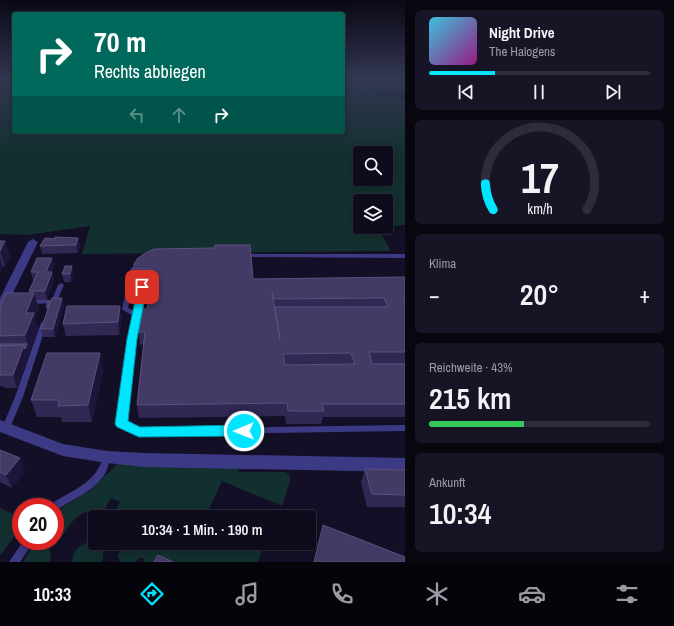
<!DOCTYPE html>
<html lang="de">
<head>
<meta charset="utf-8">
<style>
  body { margin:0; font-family:"Archivo Narrow",sans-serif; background:#171425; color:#f1f3f6; height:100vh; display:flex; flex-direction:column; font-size:15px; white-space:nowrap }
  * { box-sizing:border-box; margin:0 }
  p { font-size:13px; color:#9b9ba3 }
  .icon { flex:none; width:22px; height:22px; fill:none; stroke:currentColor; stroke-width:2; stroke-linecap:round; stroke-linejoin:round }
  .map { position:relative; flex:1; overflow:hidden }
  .sheet { display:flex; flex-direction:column; gap:10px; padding:10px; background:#08060f; width:269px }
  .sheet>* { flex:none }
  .hud { position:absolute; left:12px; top:12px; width:333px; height:122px; border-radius:4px; box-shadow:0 2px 10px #0003,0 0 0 1px #2e2b3b; background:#00695c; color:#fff; overflow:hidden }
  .tools { position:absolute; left:353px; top:146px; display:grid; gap:8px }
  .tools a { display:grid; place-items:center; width:40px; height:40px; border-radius:4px; background:#0e0b1c; box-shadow:0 2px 10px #0003,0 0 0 1px #2e2b3b; font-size:20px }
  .speed { position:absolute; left:12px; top:498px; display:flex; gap:8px; font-size:20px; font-weight:700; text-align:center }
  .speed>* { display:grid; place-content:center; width:52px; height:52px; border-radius:50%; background:#0e0b1c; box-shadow:0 2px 10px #0003,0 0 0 1px #2e2b3b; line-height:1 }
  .speed .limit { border:6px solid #d22; background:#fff; color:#111 }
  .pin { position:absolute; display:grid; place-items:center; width:34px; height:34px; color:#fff; margin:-17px; border-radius:8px; box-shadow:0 2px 6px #0006 }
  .me { position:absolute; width:44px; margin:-22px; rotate:269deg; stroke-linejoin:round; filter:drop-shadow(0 0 3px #0008) }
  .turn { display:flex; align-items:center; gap:14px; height:84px; padding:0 16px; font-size:18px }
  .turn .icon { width:52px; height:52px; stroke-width:2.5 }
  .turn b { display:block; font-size:28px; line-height:34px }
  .lanes { display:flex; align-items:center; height:38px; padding:0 16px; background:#0003; justify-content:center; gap:20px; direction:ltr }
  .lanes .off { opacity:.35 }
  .big { font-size:30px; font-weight:600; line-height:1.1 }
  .sheet .tile { flex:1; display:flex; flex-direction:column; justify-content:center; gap:6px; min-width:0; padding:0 14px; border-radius:6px; background:#171425 }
  .sheet .dial { align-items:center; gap:0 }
  .dial svg { height:104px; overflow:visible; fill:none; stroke:#2e2b3b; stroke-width:7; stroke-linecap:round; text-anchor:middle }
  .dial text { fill:#f1f3f6; stroke:none }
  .song { display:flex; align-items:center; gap:12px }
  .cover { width:48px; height:48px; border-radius:6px; background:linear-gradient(135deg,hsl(190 70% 55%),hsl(310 70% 35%)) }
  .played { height:4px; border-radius:2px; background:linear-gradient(90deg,#00e5ff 30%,#2e2b3b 30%) }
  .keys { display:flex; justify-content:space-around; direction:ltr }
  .heat { display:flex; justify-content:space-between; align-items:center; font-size:22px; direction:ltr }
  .charge { height:6px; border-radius:3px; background:linear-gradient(90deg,#34c759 43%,#2e2b3b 0) }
  .trip { position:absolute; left:88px; top:510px; width:228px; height:40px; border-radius:4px; background:#0e0b1c; box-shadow:0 2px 10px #0003,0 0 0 1px #2e2b3b; font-weight:600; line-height:40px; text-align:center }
  .dock { display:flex; height:64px; justify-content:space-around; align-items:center; background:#06040b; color:#9b9ba3 }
  .dock .icon { width:28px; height:28px }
  .dock .current { color:#00e5ff }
  .dock b { font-size:18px; color:#f1f3f6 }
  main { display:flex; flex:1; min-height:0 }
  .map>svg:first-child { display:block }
  .green { fill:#12302f; fill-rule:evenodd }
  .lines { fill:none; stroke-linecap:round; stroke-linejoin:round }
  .stream { stroke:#0a1f44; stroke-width:1.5 }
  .service { fill:#3d3a85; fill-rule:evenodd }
  .minor { fill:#3d3a85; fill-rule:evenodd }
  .tertiary { fill:#3d3a85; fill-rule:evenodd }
  .wall { fill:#312854 }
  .shaded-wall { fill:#1d163a }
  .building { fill:#433a66; stroke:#5a527e; fill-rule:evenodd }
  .route { fill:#00e5ff; stroke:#0095a6 }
</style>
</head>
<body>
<main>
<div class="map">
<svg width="405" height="562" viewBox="0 0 405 562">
  <rect width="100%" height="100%" fill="#130f26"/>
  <g class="green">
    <path d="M0,78H14V132H343V78H405V93L366,91L405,99V225L386,227V201H360V227H381L378,228L391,251L82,254L90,226L27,235L0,234ZM360,153H386V179H360Z"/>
    <path d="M118,463L238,468L239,472H286L290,476V481L282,506L222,481L209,509L227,517H120L114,513L120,502L111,498L105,509C95,511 85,510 77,517C69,523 64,538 55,541V512L91,490Z"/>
    <path d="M0,508L21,518V527L0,556Z"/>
    <path d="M35,541H44C49,547 52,554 50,562H23Z"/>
    <path d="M89,542C100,543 106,551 102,562H72C73,551 78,545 89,542Z"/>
    <path d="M129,543H265L258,562H144L145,560L140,557L136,562H120L118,556L120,549Z"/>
  </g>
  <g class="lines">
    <path class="stream" d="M343,98L363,95L367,92L405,95"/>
    <g class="service">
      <path d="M244,254H405V258L242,257L241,256Z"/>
      <path d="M138,264L141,266L136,269L128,308L134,311L139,287L142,285L145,287L135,339L125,422L140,429L405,425V431L139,435L118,426L117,424L129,339L133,316L123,310L122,309L131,268Z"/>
      <path d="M61,283L64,285L56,303L30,304L27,302L30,300H52L58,285Z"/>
      <path d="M44,321L46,322L47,323L23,397L9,430L6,431L3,430L2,428L15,397L41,323L42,322Z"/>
      <path d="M107,453L110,454L111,457C109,462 108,467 106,472C96,491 74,498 57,510L55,511V507H50L51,504C67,493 88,486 98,469C101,465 102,459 104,454Z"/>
      <path d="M23,541H34L20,562H9Z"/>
    </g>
    <g class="minor">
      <path d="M33,239L38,242L5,309L4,312L0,313V298L28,242Z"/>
      <path d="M0,420L63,444L107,451L145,453L405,458V472L145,467L107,463L63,456L0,432Z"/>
    </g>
    <path class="tertiary" d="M371,78H381L405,81V83Z"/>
  </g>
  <g class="wall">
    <path d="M78,238L80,246L78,253L42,254L40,246L55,239Z"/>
    <path d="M0,241H5L10,257L5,266L3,267L0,272Z"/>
    <path d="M52,258L54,266L51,272H52L54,280L47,300H36L39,309L35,318L38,329L17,388H4L3,386H0V306L30,293L29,291L34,280H33L31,272Z"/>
    <path d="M134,264L253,279L405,277V417H323L321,424H286L285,416L139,418L137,405L144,344L140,345L139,332L147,309L149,300L148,290L149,281H135L134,269Z"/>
    <path d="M65,266L74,274L71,282H64L62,274Z"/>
    <path d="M62,298L64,306L55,337H43L41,329L47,311L46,307L50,302Z"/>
    <path d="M122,318L119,335L66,336L63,324Z"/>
    <path d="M103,370L92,422H62L61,417H37L31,400Z"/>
    <path d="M0,450L25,471L12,488L0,482Z"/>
    <path d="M365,469L405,470V507H367L361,482Z"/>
    <path d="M323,525L405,562H314Z"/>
  </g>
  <g class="shaded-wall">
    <path d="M78,238L80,246L78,253L76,245Z"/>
    <path d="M5,241L10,257L5,266L0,251Z"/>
    <path d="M0,258L3,267L0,272Z"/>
    <path d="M52,258L54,266L48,280L46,272Z"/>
    <path d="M72,266L74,274L71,282L70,274Z"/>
    <path d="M52,272L54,280L47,300L45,291Z"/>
    <path d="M34,293L39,309L35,318L38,329L30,352L25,335L26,313Z"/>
    <path d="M62,298L64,306L55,337L53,329Z"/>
    <path d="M120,306L122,318L119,335L118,322Z"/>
    <path d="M27,344L30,352L17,388L13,375L24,345Z"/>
    <path d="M100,353L103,370L92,422L88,405Z"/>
    <path d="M20,458L25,471L12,488L6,475Z"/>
  </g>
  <g class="building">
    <path d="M55,237L78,238L76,245L40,246L45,238L55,239Z"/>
    <path d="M0,241H5L0,251Z"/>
    <path d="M215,245H250L253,279L405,277V298H403L405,302V352H369L372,364H405V404H322L324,411H288L287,403L137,405L145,332H139L141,309H147L151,289L148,290L151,269H134V264L138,258L144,254L154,249L214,248ZM272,293L274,299L384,298L388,307H275L280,339ZM351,353L355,364L285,365L283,354Z"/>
    <path d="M37,258H52L46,272H52L45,291H29L38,272H31Z"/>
    <path d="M65,266H72L70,274H62Z"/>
    <path d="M6,293H34L26,313H34L25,335L0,336V306Z"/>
    <path d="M52,298H62L53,329H41Z"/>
    <path d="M48,302H50L48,307H46Z"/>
    <path d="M67,306H120L118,322L63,324Z"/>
    <path d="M0,344H27L25,349L24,345L0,346Z"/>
    <path d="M24,345L13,375H0V346Z"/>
    <path d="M47,353H100L88,405L58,406L59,400H31Z"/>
    <path d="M0,450L20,458L6,475L0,472Z"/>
    <path d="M365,469L405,470V495L372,494Z"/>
    <path d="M323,525L405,557V562H314Z"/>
    <path d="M158,555L173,562H154Z"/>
  </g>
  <linearGradient id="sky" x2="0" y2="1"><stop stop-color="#0a0815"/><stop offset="0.5" stop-color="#333752"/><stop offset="1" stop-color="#333752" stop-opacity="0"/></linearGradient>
  <rect width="405" height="156" fill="url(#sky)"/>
  <path class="route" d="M142,284L147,287L137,339L128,421L140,427L244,425L249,427L250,431L249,434L244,436L139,437L117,427L115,424L127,339L138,287Z"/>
</svg>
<div class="tools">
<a><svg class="icon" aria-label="search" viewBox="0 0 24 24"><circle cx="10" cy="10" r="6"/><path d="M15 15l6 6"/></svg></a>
<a><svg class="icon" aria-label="layers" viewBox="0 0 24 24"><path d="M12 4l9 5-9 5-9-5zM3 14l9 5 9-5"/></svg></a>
</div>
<div class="speed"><div class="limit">20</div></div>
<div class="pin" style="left:142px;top:287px;background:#d93025"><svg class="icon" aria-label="arrive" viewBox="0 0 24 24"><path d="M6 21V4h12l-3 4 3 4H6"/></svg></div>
<svg class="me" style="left:244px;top:431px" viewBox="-20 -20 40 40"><circle r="17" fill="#00e5ff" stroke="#fff" stroke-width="3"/><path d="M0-11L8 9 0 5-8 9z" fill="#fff"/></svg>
<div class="trip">10:34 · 1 Min. · 190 m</div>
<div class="hud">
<div class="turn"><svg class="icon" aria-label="right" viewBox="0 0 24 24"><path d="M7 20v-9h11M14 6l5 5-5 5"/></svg><div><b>70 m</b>Rechts abbiegen</div></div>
<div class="lanes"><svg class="icon off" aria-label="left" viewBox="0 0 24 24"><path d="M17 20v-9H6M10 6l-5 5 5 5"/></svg><svg class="icon off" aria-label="ahead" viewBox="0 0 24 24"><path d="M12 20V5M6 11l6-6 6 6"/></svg><svg class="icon" aria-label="right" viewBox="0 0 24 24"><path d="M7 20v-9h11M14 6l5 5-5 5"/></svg></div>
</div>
</div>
<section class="sheet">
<div class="tile">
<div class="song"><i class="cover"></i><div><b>Night Drive</b><p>The Halogens</p></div></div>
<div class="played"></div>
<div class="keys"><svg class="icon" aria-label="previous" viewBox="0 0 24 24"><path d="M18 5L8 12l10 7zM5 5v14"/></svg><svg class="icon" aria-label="pause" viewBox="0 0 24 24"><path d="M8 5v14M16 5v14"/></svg><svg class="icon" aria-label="next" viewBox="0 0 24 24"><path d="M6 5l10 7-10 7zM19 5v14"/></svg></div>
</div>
<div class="tile dial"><svg viewBox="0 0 100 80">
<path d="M14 69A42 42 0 1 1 86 69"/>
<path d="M14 69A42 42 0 0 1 8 49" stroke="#00e5ff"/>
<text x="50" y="56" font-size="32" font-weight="700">17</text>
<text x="50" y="72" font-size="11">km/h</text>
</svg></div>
<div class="tile"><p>Klima</p>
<div class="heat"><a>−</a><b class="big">20°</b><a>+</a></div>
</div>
<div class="tile"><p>Reichweite · 43%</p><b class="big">215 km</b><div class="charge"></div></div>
<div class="tile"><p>Ankunft</p><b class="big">10:34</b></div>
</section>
</main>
<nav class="dock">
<b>10:33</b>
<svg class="icon current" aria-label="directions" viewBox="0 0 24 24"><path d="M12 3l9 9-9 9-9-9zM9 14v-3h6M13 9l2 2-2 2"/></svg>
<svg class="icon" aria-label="music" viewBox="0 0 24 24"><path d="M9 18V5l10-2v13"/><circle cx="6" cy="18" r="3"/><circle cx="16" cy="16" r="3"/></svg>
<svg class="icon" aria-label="phone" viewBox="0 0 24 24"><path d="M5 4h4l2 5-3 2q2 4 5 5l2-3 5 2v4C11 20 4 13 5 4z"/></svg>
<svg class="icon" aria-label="climate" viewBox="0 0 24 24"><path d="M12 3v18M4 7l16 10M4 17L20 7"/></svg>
<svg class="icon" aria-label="car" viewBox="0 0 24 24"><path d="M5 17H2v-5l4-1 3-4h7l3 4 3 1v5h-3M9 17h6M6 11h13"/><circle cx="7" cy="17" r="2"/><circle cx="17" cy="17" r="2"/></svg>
<svg class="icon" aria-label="filters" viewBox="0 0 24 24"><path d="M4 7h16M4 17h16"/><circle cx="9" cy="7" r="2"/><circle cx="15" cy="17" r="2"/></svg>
</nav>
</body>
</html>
